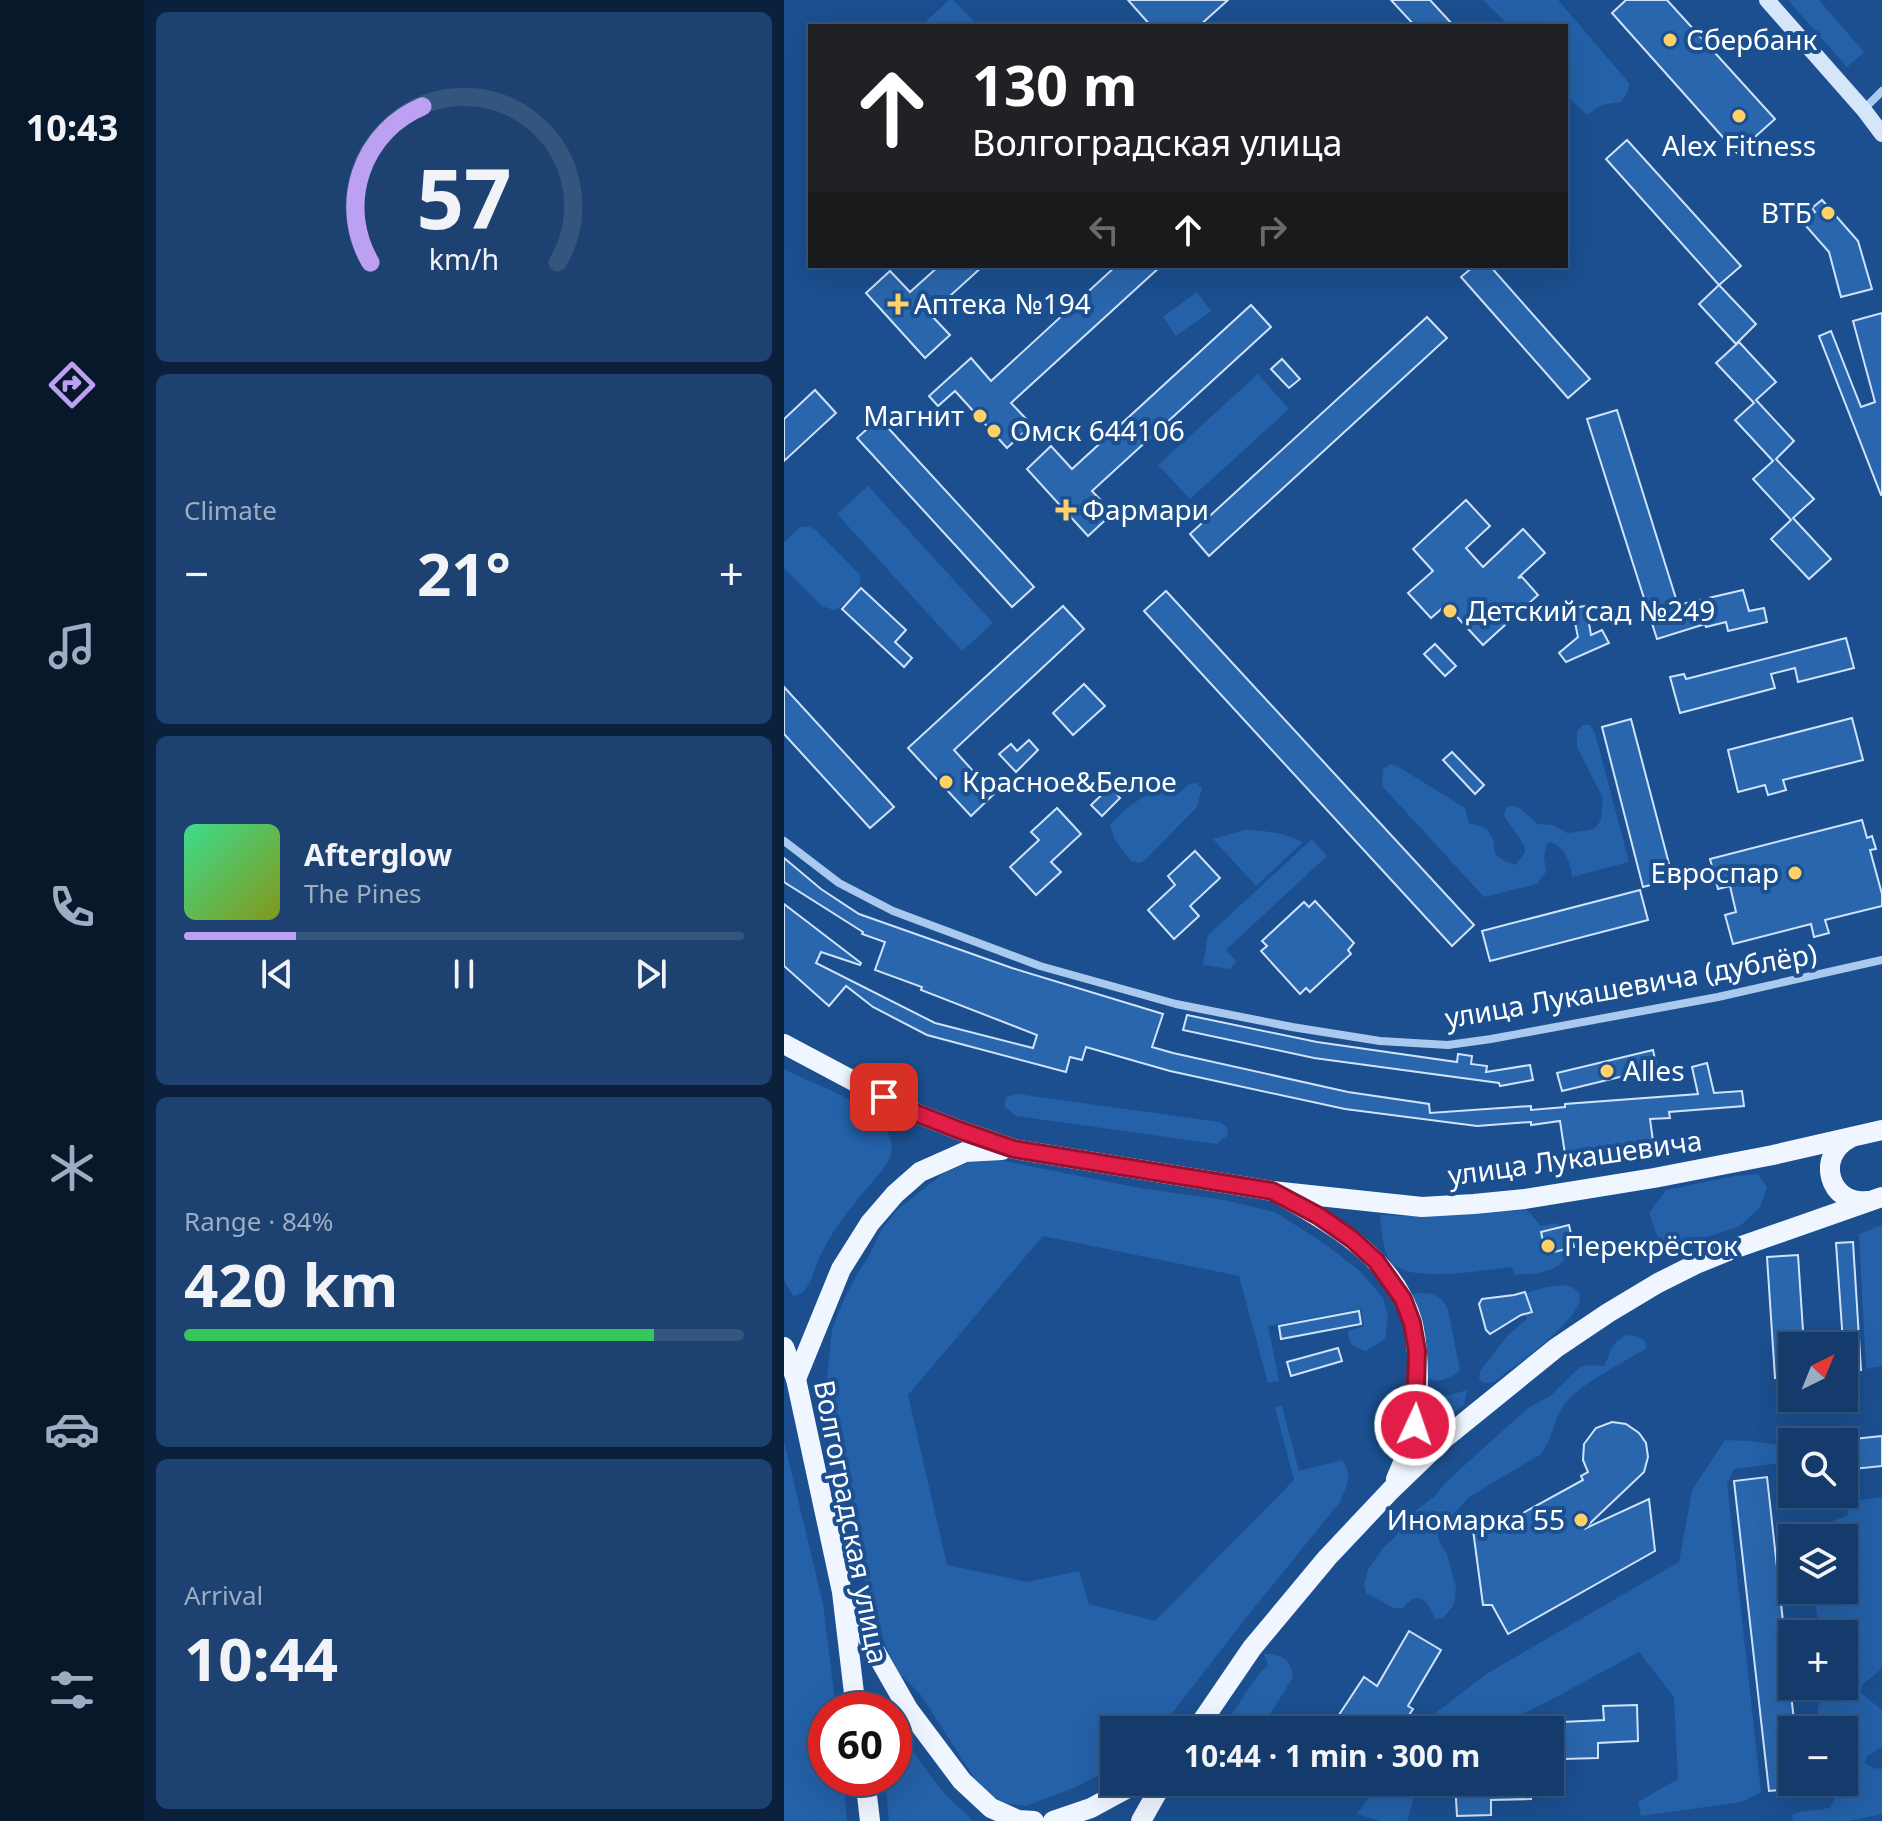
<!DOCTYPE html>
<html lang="en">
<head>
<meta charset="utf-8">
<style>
  body { margin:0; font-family:"Noto Sans",sans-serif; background:#1d4271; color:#f1f3f6; height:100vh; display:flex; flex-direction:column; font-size:30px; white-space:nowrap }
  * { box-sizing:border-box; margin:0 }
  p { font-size:26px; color:#9dadc1 }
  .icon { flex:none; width:44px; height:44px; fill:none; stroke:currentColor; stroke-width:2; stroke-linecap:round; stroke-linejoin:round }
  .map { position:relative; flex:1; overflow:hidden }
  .side { display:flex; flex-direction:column; gap:12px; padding:12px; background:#0b203b; width:640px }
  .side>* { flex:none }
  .hud { position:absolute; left:24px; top:24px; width:760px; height:244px; border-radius:0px; box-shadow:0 8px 32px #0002,0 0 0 2px #33557e; background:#202124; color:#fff; overflow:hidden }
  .needle { width:52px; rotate:43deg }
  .controls { position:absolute; left:994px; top:1332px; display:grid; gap:16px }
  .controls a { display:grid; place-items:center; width:80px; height:80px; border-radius:0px; background:#143b6b; box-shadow:0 8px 32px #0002,0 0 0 2px #33557e; font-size:40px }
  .speed { position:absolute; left:24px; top:1692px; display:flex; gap:16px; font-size:40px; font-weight:700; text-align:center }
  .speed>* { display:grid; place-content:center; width:104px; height:104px; border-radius:50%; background:#143b6b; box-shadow:0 8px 32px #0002,0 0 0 2px #33557e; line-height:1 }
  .speed .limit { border:12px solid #d22; background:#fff; color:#111 }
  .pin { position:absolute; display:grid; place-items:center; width:68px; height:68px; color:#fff; margin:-34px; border-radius:16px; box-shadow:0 4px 12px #0006 }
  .me { position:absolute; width:88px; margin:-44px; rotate:3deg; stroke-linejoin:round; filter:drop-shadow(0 0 6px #0008) }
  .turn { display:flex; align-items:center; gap:28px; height:168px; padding:0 32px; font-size:36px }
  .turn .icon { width:104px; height:104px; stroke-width:2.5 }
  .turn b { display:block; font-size:56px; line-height:68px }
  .lanes { display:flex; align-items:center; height:76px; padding:0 32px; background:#0003; justify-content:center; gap:40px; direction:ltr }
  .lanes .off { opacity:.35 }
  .big { font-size:60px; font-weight:700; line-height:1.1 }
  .side .widget { flex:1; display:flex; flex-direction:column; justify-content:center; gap:12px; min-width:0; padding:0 28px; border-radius:12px; background:#1d4271 }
  .side .dial { align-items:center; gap:0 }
  .dial svg { height:208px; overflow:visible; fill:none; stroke:#33557e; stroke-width:7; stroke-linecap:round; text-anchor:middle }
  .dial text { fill:#f1f3f6; stroke:none }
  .song { display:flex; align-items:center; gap:24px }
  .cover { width:96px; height:96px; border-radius:12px; background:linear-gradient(135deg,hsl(150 70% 55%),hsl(70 70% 35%)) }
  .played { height:8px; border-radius:4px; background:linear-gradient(90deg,#bca0f2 20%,#33557e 20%) }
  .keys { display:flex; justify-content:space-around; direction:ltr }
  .heat { display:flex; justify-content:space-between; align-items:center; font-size:44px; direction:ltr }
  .charge { height:12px; border-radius:6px; background:linear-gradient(90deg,#34c759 84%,#33557e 0) }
  .trip { position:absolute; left:316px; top:1716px; width:464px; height:80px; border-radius:0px; background:#143b6b; box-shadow:0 8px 32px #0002,0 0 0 2px #33557e; font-weight:700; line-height:80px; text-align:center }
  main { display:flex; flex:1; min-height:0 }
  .tabs { display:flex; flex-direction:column; width:144px; justify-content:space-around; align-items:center; background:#08182b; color:#9dadc1 }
  .tabs .icon { width:56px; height:56px }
  .tabs .selected { color:#bca0f2 }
  .tabs b { font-size:36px; color:#f1f3f6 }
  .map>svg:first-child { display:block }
  .green { fill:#2461a8 }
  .building { fill:#2a66ad; stroke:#cfe3fa; stroke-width:2 }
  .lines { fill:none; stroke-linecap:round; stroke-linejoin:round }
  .street { stroke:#a9c9ee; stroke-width:8 }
  .secondary { stroke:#d6e6fa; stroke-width:16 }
  .primary { stroke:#f0f6ff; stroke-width:20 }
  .route-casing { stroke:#92132f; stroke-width:20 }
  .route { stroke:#e11d48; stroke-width:14 }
  .poi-dot { fill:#ffd166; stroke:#1b4f8f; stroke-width:3 }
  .labels { text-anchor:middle; stroke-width:8; stroke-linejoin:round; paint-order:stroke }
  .poi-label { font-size:28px; fill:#fff; stroke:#1b4f8f; text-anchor:start }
  .street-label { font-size:28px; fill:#fff; stroke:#1b4f8f }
</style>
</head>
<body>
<main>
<nav class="tabs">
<b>10:43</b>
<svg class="icon selected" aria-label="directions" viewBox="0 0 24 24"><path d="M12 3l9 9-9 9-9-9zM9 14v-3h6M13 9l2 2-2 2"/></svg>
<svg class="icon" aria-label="music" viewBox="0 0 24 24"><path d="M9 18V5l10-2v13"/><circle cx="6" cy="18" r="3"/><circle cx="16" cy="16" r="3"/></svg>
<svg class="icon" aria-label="phone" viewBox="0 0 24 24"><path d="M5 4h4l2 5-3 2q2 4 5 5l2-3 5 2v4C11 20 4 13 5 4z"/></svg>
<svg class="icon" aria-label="climate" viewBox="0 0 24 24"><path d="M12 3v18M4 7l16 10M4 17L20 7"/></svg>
<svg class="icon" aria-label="car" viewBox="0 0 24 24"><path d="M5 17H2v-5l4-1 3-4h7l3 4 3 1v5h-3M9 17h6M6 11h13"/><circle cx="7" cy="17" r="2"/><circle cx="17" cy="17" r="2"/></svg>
<svg class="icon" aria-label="filters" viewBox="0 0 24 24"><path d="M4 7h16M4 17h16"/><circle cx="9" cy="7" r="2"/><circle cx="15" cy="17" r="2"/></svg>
</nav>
<section class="side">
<div class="widget dial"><svg viewBox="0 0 100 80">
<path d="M14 69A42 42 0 1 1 86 69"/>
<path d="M14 69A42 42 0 0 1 34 9" stroke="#bca0f2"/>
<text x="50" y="56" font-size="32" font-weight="700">57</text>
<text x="50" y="72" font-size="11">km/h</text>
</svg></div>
<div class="widget"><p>Climate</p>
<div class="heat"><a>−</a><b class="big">21°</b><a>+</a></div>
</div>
<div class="widget">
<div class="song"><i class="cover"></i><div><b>Afterglow</b><p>The Pines</p></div></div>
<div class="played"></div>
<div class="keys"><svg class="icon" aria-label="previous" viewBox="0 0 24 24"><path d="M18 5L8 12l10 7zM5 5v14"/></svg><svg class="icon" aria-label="pause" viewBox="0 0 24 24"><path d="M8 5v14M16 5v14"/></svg><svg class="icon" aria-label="next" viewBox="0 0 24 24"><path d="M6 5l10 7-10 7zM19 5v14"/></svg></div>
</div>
<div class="widget"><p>Range · 84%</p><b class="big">420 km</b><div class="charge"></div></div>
<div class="widget"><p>Arrival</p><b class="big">10:44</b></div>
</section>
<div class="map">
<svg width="1098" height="1821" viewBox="0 0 1098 1821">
  <rect width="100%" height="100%" fill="#1b4f8f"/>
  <g class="green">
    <path d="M165,0H169L194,26H137Z"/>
    <path d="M699,0H774L845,83L844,92L837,102L817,105L803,115L782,95V26H726Z"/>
    <path d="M1004,0H1035L1080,52L1063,67Z"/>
    <path d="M413,292L427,311L392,336L379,317Z"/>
    <path d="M474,374L505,409L406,499L374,465Z"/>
    <path d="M84,486L209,623L178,651L53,514Z"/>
    <path d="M25,526L32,530L76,575C79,591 64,604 50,610L38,606L0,568V542L16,527Z"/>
    <path d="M799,725H806L811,733L845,862L788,877C787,863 779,843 764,842L760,857L762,872L753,884L700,897L598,786L599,769L606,764L613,766L681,808L685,823C692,825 699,826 704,831C718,846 698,854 731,865L741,853L740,845L720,816L722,807L730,806L737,809L753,824L769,825L783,833L806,830L812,827L817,820L819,798L793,747V731Z"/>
    <path d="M412,783L418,788L413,807L361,860L355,863L347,861L331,840L326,825C339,811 361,790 381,791C385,792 389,793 394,794L405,784Z"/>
    <path d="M460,830C481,830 500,833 519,842L472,886L429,839Z"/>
    <path d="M528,839L543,856L442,950L453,962L445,969L419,965L424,935Z"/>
    <path d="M0,1069C32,1087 137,1116 100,1168C77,1195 51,1224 36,1256C29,1270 27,1294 9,1296L0,1280Z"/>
    <path d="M233,1094L436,1122L443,1127L444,1135L433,1144L232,1116L221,1107L222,1097Z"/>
    <path d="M215,1160L356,1188L440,1200L491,1212L541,1244L576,1271L599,1298L604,1317L601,1339L582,1351C571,1347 564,1345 564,1331L580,1326L577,1309L484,1326L495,1381L484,1383L455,1276L259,1236L124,1395L163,1565L243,1582L295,1571L305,1604L371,1621L510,1480L491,1407L498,1406L515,1471L558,1460C569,1475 563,1486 556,1502L465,1614L375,1730H330V1767L292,1787L242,1806L219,1803L198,1790L137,1695L114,1672L102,1647L87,1607L51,1450L41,1398L48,1329L62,1295L73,1274L85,1256L97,1230L113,1210L161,1172L186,1162Z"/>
    <path d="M974,1174L983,1187L976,1207L956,1226L879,1252L865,1213L882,1190L950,1176Z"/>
    <path d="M743,1210L757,1226L774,1223L786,1253C773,1274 753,1273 731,1275L728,1267C700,1270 630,1283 609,1264C598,1254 598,1229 596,1215L625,1216Z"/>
    <path d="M1098,1225V1366L1082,1369L1075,1234Z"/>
    <path d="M779,1285C838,1295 724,1370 710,1382C703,1383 699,1385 695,1378L696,1371L724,1335L743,1319L735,1295L762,1287Z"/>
    <path d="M635,1293C650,1293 658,1296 664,1310L676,1370C666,1379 652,1385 640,1376L623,1295Z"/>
    <path d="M844,1335L852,1336L860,1340L863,1348C840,1362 798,1383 782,1402C770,1417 769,1439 757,1454L685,1497L671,1513L658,1523L654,1530V1539L663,1554L672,1588L670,1605L659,1618L651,1619C644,1601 635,1588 619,1608H610L582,1593L580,1585L584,1570L598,1549L611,1537L630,1512L651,1496L662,1482L744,1408L766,1396L795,1368L804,1365L821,1366C826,1352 829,1340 844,1335Z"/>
    <path d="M683,1390L680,1404L631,1447L637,1398C654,1398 667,1395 683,1390Z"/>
    <path d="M941,1440L965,1441L995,1445L997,1463L950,1469L943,1483L977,1792L958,1802L857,1816L854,1802L894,1779L890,1697L855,1652L761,1703L704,1730H633L637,1724L704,1673L895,1562L908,1490Z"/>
    <path d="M0,1441L39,1604L52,1710H42V1778H59L63,1821H0Z"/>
    <path d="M1098,1497V1666L1096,1670L1078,1685L1077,1693L1098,1710V1747L1083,1756L1081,1763L1089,1768L1098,1769V1814L1066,1821H1009L1008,1815L1016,1812L1046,1808L1053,1794V1782H1060V1730H1037C1031,1711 1033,1703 1044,1686H1060V1634H1036L1029,1590H1060V1538H1033L1040,1525L1064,1515L1063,1511L1077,1500Z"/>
    <path d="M480,1654C496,1653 508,1660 509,1677L476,1730H437L474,1675L484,1665Z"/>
    <path d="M113,1734C125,1741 139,1767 149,1779C160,1795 175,1807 189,1821H105L101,1778H110V1735Z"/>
    <path d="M595,1782H634L623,1821H596L573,1814Z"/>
  </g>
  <g class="building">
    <path d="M344,0H444L415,26H367Z"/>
    <path d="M607,0H646L670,26H631Z"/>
    <path d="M842,0H883L991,119L953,153L828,13Z"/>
    <path d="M843,140L957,266L935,285L972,324L952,344L915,304L935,285L822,159Z"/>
    <path d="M1038,200L1074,241L1088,289L1057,297L1045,252L1022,226L1028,219L1025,216L1031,212L1028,208Z"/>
    <path d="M155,266H199L146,314L166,335L141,358L82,293L106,271L126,292Z"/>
    <path d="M332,266H377L227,403L248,425L223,448L171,391L154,406L145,396L187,358L207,381Z"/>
    <path d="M690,266H706L806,379L784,398L677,277Z"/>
    <path d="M467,305L487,327L308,491L329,513L304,536L243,469L267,446L288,469Z"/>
    <path d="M1098,313V495H1097L1035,336L1047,331L1077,407L1091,402L1069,321Z"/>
    <path d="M643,317L663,338L425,556L406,534Z"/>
    <path d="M955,342L992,382L972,400L1010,441L992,459L1030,499L1009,518L1047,559L1025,579L987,539L1007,520L969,479L989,461L951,420L970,403L932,363Z"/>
    <path d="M498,359L516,379L505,388L487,369Z"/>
    <path d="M31,390L52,413L0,461V419Z"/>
    <path d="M833,410L894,605L959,590L965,611L980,608L983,622L944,631L942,622L922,627L921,624L873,639L803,419Z"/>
    <path d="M95,418L250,587L228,607L73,438Z"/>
    <path d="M682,500L706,526L682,548L699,567L739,529L761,553L734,578L738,577L754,595L699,645L662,605L647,618L624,593L649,571L629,549Z"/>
    <path d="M77,588L122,630L111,642L128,658L120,667L58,609Z"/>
    <path d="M382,591L690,925L668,946L360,611Z"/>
    <path d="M279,606L300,629L170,750L210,794L187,816L124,748Z"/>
    <path d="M802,606L807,635L818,630L825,643L782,662L775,653L794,637L788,608Z"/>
    <path d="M1062,638L1070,668L1014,682L1011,668L987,674L991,688L896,713L886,677L900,674L902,679Z"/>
    <path d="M651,644L672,666L661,676L640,654Z"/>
    <path d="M300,684L321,706L289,735L269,713Z"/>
    <path d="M0,687L110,807L86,828L0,734Z"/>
    <path d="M1068,718L1079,760L999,780L1002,790L984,795L981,785L954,792L944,750Z"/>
    <path d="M847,719L889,879L859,887L818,727Z"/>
    <path d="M245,740L254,750L232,772L215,754L227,744L233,751Z"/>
    <path d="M668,752L700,785L691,794L659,760Z"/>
    <path d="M326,787L336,798L318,816L307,805Z"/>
    <path d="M273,808L297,834L267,862L277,872L252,895L226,867L255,840L247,832Z"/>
    <path d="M1078,820L1083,838L1088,836L1092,849L1086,850L1098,894V906L1041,920L1045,933L1030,937L1027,924L949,944L941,915L952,912L946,886L934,889L926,859Z"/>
    <path d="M411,851L436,878L406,906L415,916L390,939L364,910L391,885L384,876Z"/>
    <path d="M0,858L37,889L75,914L228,968L379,1014L368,1047L389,1053L564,1092L645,1104L646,1113L747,1106V1110L781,1107V1104L914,1094L908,1067L923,1063L930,1093L958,1091L960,1106L885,1112L886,1118L866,1119L869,1141L781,1154L776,1121L747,1125V1122L693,1126L561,1109L386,1071L302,1047L298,1060L286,1057L282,1072L143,1035L89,1007L62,986L45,1006L0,966V904L77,963L76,965L37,952L32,963L151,1023L249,1048L253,1035L137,990L138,987L91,970L101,942L78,934L79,932L0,882Z"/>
    <path d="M856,890L864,920L706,961L698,931Z"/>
    <path d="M531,901L570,943L564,950L567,954L526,992L522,988L516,994L477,951L483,946L478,941L520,902L525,907Z"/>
    <path d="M403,1015L533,1042L673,1062L674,1054L688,1056L687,1064L703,1066L702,1072L746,1065L749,1080L716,1086L715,1083L530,1058L399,1030Z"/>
    <path d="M869,1050L873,1068L778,1091L773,1073Z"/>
    <path d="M785,1225L790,1247L762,1254L757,1232Z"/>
    <path d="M1069,1242L1077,1370L1061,1371L1052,1243Z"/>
    <path d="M1014,1255L1020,1346H1008V1377L991,1378L983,1257Z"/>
    <path d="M741,1292L748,1312L737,1315L706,1334L702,1330L695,1304L698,1299L730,1295Z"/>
    <path d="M575,1311L577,1324L497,1339L495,1326Z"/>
    <path d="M554,1348L558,1361L507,1376L503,1362Z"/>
    <path d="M828,1422L842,1424L855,1433L862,1443L864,1457L860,1472L800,1529L865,1499L871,1551L724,1634L708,1605H699L689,1530L697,1536L799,1480L797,1476L804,1472L799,1460L800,1444L812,1428Z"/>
    <path d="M1098,1436V1466L1060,1470V1440Z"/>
    <path d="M983,1477L1011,1730H1008V1789L985,1791L950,1481Z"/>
    <path d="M625,1631L657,1650L624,1706L629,1709L615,1730H545L580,1677L593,1686Z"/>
    <path d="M853,1705L854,1741L814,1743V1758L780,1759L778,1722L820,1720L819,1706Z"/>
    <path d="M671,1782H747V1799L707,1800V1815L673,1816Z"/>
  </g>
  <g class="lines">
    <g class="street">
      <path d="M1080,109L1098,91"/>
      <path d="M0,841L55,883L109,911L256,966L392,1004L508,1027L596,1041L664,1045L707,1039L934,997L1098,960"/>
    </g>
    <path class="secondary" d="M983,0L1080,110L1098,134"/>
    <g class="primary">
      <path d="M0,1044L124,1110L175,1130L230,1149L488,1191L638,1207L690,1204L741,1199L870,1178L989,1155L1098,1130"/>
      <path d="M1066,1138C1031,1156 1045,1205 1083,1201"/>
      <path d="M498,1196C551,1225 612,1261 629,1324C633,1343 634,1361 634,1379C634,1415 627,1447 612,1479"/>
      <path d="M0,1347L12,1379L58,1592L72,1710"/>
      <path d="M12,1379L57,1269L86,1223L111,1194L136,1172L181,1152L218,1150"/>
      <path d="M63,1602L124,1709L178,1781L207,1808L234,1820L250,1821"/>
      <path d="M412,1730L468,1648L543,1558L607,1490L661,1438L772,1348L824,1313L874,1283L912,1264L949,1249L1098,1197"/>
      <path d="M81,1778L86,1821"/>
      <path d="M269,1821L307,1808L355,1782"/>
      <path d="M357,1821L379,1782"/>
    </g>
  </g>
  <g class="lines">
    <g class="route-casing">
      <path id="route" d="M100,1097L124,1110L175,1130L230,1149L488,1191L535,1216L568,1239L592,1261L619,1299L628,1323L633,1351L631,1425"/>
    </g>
    <use href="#route" class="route"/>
  </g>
  <g class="poi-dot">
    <circle cx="886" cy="40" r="8"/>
    <circle cx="955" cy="116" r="8"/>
    <circle cx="1044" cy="213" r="8"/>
    <path d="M110 292h8v8h8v8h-8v8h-8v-8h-8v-8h8z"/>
    <circle cx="196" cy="416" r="8"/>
    <circle cx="210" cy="431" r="8"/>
    <path d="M278 498h8v8h8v8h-8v8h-8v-8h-8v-8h8z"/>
    <circle cx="666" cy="611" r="8"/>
    <circle cx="162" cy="782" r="8"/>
    <circle cx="1011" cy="873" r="8"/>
    <circle cx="823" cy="1071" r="8"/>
    <circle cx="764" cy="1246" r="8"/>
    <circle cx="797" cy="1520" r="8"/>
  </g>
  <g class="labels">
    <g class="poi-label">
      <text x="902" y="50">Сбербанк</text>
      <text x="955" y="156" text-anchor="middle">Alex Fitness</text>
      <text x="1028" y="223" text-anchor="end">ВТБ</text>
      <text x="130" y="314">Аптека №194</text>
      <text x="180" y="426" text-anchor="end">Магнит</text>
      <text x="226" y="441">Омск 644106</text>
      <text x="298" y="520">Фармари</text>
      <text x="682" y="621">Детский сад №249</text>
      <text x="178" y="792">Красное&amp;Белое</text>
      <text x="995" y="883" text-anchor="end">Евроспар</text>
      <text x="839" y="1081">Alles</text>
      <text x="780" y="1256">Перекрёсток</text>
      <text x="781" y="1530" text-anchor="end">Иномарка 55</text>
    </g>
    <g class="street-label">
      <text transform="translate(847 986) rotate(-10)" y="10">улица Лукашевича (дублёр)</text>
      <text transform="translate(791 1158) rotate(-8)" y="10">улица Лукашевича</text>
      <text transform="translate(67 1522) rotate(79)" y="10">Волгоградская улица</text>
    </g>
  </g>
</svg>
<div class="controls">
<a><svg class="needle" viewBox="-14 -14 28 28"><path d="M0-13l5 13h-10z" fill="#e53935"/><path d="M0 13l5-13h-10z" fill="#9dadc1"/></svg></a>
<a><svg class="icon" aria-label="search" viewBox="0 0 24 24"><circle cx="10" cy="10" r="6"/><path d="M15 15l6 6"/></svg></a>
<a><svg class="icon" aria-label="layers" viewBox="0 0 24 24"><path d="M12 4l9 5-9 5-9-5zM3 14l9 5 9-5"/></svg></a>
<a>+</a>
<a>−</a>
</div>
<div class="speed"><div class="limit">60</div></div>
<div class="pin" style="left:100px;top:1097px;background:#d93025"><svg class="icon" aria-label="arrive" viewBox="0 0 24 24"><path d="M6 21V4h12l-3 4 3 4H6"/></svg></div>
<svg class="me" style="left:631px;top:1425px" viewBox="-20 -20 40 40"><circle r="17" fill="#e11d48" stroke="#fff" stroke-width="3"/><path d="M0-11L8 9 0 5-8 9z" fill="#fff"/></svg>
<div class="trip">10:44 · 1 min · 300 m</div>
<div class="hud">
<div class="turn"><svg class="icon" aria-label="ahead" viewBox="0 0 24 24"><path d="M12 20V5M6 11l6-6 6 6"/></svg><div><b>130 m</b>Волгоградская улица</div></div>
<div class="lanes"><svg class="icon off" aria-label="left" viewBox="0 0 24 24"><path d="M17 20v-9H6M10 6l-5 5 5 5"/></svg><svg class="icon" aria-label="ahead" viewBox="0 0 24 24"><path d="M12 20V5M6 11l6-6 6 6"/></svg><svg class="icon off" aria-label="right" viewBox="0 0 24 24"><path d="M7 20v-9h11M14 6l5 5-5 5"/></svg></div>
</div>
</div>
</main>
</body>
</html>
